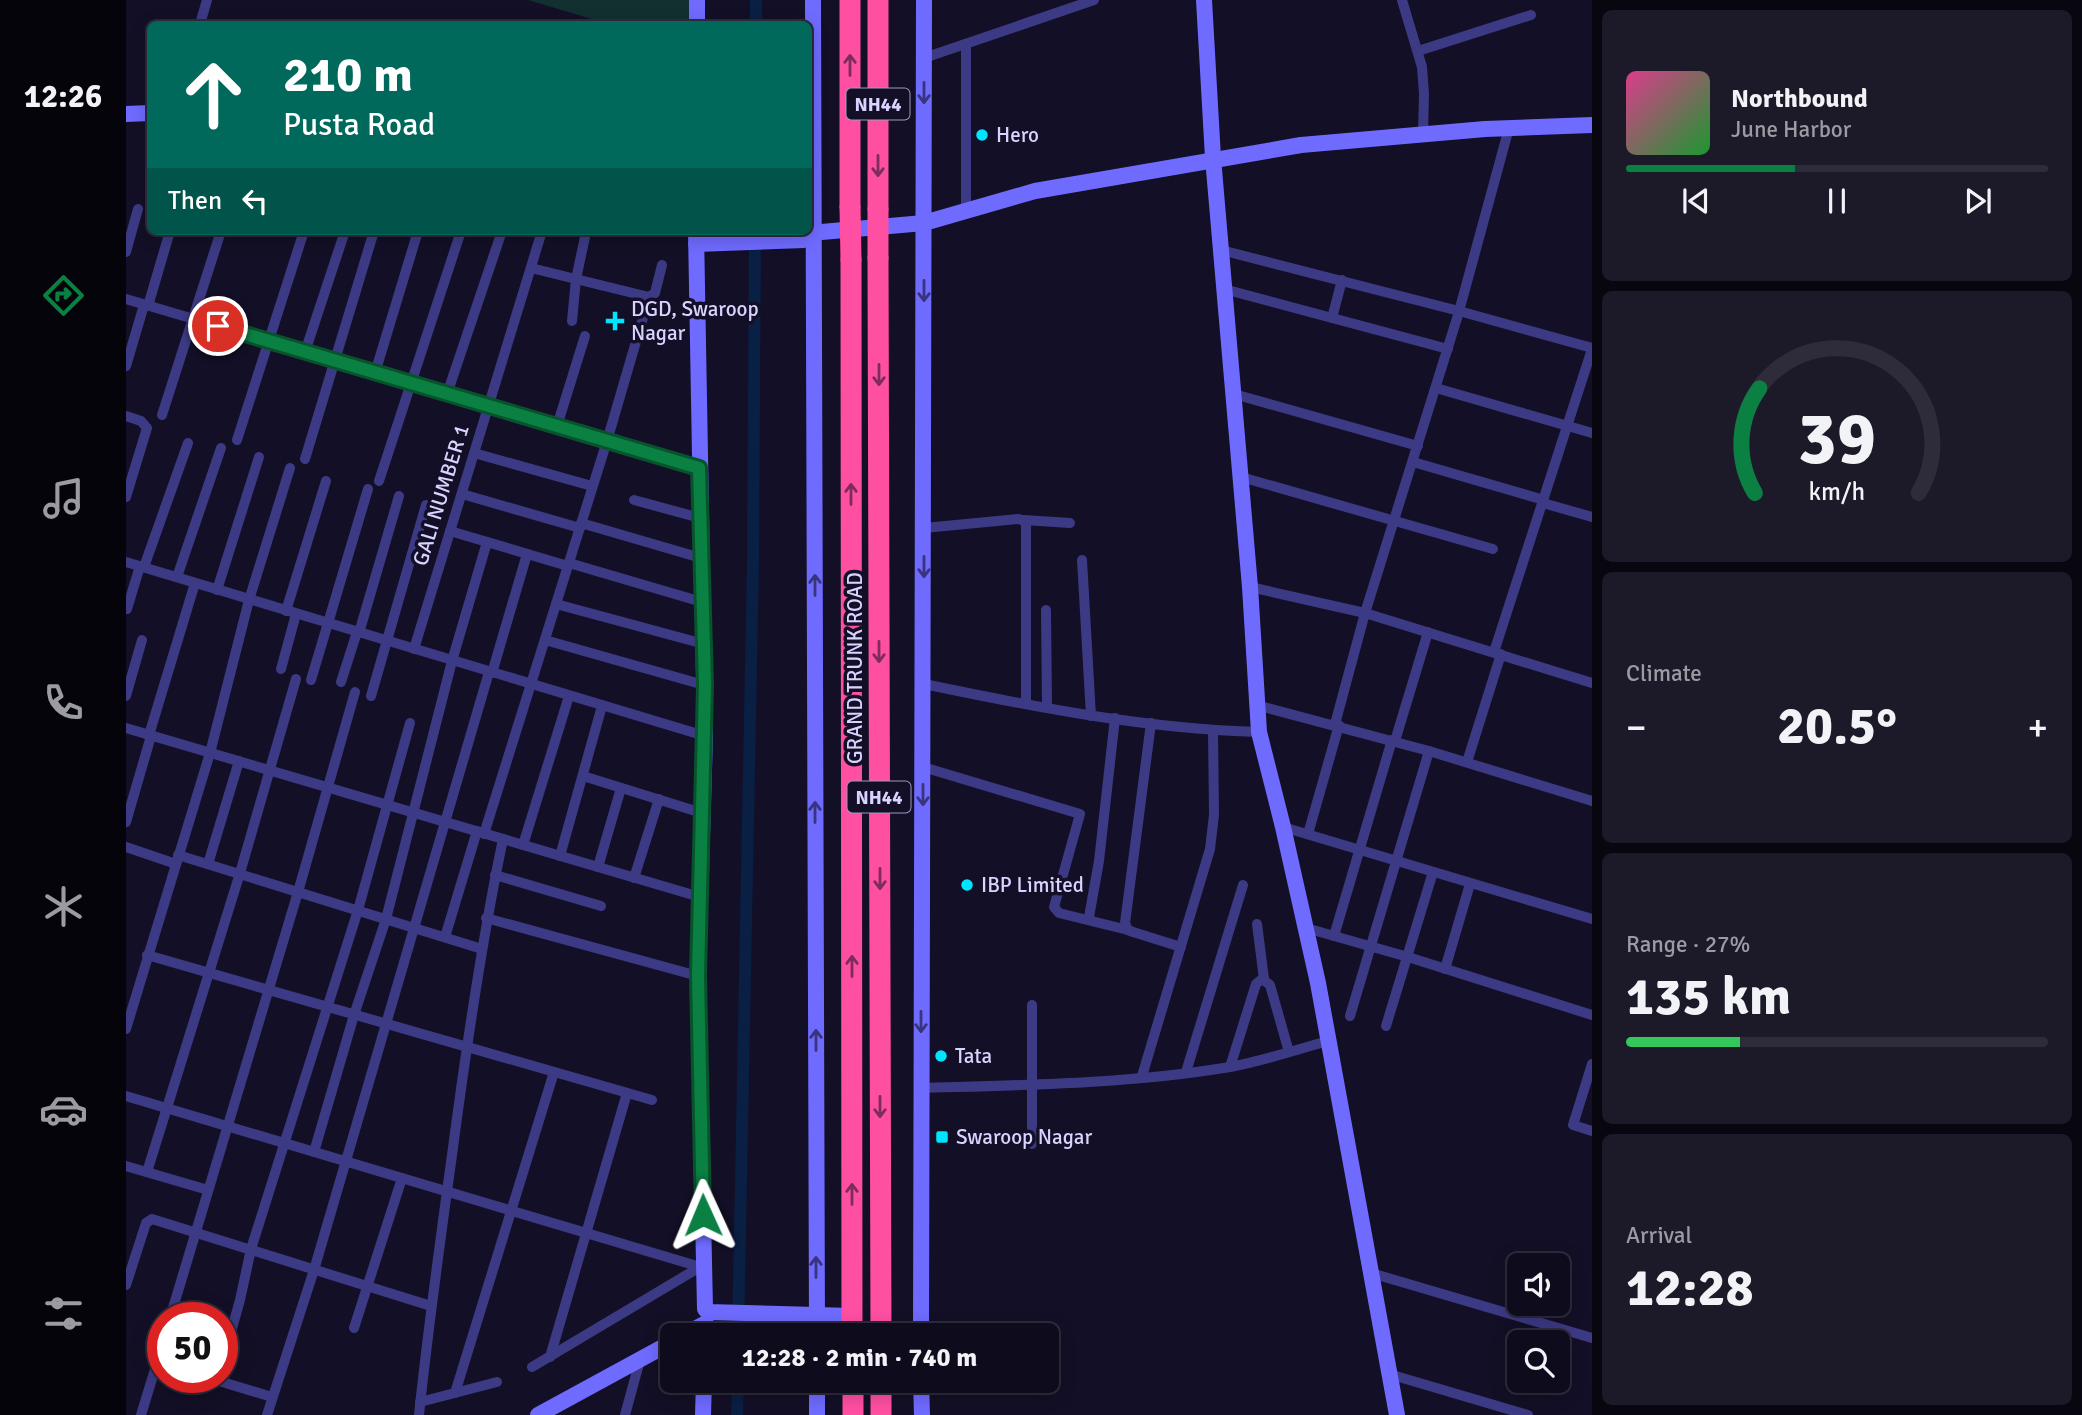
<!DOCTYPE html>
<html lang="en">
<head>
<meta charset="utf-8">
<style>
  body { margin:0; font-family:Signika,sans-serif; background:#1c1929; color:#f1f3f6; height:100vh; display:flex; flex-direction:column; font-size:26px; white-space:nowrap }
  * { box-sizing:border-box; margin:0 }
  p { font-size:23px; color:#9b9ba3 }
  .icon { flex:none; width:38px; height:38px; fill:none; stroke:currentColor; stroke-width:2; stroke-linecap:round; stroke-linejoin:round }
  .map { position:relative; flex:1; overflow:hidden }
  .drawer { display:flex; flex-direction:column; gap:10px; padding:10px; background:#08060f; width:490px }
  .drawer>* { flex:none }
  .guide { position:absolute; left:21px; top:21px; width:665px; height:214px; border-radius:10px; box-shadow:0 4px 18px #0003,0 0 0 2px #2e2b3b; background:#00695c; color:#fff; overflow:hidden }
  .buttons { position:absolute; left:1381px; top:1253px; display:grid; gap:14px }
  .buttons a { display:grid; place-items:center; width:63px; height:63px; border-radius:10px; background:#0e0b1c; box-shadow:0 4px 18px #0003,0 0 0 2px #2e2b3b; font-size:35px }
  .speed { position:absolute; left:21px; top:1302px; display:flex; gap:14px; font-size:35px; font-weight:700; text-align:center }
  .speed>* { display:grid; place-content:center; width:91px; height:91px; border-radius:50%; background:#0e0b1c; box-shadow:0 4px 18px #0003,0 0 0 2px #2e2b3b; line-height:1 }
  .speed .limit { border:10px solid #d22; background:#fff; color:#111 }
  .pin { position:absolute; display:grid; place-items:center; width:60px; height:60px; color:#fff; margin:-30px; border:4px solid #fff; border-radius:50%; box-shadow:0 2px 7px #0007 }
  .me { position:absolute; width:77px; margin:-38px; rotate:359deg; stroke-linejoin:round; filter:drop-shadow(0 0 5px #0008) }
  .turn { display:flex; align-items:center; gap:24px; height:147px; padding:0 21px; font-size:32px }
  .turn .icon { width:91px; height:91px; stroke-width:2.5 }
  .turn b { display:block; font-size:49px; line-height:60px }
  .then { display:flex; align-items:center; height:66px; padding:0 21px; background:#0003; gap:14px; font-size:26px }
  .big { font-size:52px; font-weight:700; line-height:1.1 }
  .drawer .tile { flex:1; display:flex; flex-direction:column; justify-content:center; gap:10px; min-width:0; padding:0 24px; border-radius:10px; background:#1c1929 }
  .drawer .dial { align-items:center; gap:0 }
  .dial svg { height:182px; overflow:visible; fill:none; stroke:#2e2b3b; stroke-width:7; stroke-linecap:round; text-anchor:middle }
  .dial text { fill:#f1f3f6; stroke:none }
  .song { display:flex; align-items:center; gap:21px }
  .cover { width:84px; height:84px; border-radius:10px; background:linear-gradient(135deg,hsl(330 70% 55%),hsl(130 70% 35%)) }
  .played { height:7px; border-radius:4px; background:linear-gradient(90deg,#0b8043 40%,#2e2b3b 40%) }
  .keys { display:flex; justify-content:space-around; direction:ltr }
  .heat { display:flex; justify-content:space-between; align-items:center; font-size:38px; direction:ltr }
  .charge { height:10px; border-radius:5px; background:linear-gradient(90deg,#34c759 27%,#2e2b3b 0) }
  .trip { position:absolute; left:534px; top:1323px; width:399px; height:70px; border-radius:10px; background:#0e0b1c; box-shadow:0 4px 18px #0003,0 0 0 2px #2e2b3b; font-weight:700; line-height:70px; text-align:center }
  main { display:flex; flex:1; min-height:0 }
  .tab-bar { display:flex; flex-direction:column; width:126px; justify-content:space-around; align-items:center; background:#06040b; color:#9b9ba3 }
  .tab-bar .icon { width:49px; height:49px }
  .tab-bar .on { color:#0b8043 }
  .tab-bar b { font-size:32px; color:#f1f3f6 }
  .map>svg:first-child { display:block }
  .green { fill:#12302f }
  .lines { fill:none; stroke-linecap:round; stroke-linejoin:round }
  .canal { stroke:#0a1f44; stroke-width:12 }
  .street { stroke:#3d3a85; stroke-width:10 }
  .secondary { stroke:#6f6bff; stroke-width:16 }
  .highway { stroke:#ff4fa3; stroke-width:21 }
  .highway-bridge { stroke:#ff4fa3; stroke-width:21 }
  .oneway { stroke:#7d2c5e }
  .oneway2 { stroke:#38347d }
  .route-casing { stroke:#07532c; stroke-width:18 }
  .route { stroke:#0b8043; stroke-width:12 }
  .poi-dot { fill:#00e5ff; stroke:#130f26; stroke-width:2.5 }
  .labels { text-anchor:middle; stroke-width:7; stroke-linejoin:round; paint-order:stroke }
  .shield { fill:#130f26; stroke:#9e99be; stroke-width:2 }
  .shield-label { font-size:19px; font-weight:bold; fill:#d9d4ff }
  .poi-label { font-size:21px; fill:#d9d4ff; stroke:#130f26; text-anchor:start }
  .street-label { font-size:21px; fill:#d9d4ff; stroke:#130f26 }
</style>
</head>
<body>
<main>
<nav class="tab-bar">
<b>12:26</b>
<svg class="icon on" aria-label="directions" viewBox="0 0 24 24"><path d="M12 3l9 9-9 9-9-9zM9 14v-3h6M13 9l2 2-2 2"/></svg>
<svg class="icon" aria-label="music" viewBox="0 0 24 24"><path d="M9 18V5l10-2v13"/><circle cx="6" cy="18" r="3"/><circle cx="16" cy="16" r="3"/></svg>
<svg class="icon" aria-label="phone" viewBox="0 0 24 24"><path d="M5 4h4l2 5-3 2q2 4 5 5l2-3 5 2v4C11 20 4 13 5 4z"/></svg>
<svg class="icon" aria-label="climate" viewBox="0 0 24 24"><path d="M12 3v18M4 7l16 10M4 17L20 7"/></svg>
<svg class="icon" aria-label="car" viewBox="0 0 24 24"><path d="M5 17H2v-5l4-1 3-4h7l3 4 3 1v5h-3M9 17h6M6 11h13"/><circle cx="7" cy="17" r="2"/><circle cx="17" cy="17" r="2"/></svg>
<svg class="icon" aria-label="filters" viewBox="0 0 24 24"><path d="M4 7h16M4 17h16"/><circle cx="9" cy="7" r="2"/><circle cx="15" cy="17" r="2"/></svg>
</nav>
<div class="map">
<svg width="1466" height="1415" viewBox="0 0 1466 1415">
  <rect width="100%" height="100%" fill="#130f26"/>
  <path class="green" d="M402,0H564L565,24H482Z"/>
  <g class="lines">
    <g class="canal">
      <path d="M630,24V0"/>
      <path d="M612,1335L627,563L629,231"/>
      <path d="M611,1415L612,1381"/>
    </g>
    <g class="street">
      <path d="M1276,0L1296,67L1298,94L1297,134"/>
      <path d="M74,24L81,0"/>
      <path d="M840,44V211"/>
      <path d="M1292,51L1405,15"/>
      <path d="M798,58L968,0"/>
      <path d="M1095,250L1333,311L1466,348"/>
      <path d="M0,252L12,209"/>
      <path d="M405,268L523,297L529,293L536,265"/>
      <path d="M1098,289L1322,349"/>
      <path d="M0,299L573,468"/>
      <path d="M22,306L44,231"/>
      <path d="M1206,318L1216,280"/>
      <path d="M446,321L450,279L459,237"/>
      <path d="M179,352L219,231"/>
      <path d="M0,366L18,305"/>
      <path d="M249,373L292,231"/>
      <path d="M1310,388L1466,433"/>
      <path d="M321,394L376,231"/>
      <path d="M1108,394L1292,446"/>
      <path d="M36,415L95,231"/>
      <path d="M0,416L15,421L21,428L0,497"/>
      <path d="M431,426L459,336"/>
      <path d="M111,440L178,231"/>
      <path d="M348,453L466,486"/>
      <path d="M179,459L248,231"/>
      <path d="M1287,462L1418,500"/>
      <path d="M1115,477L1367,549"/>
      <path d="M253,481L335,231"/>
      <path d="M336,494L454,528"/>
      <path d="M508,500L574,518"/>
      <path d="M1417,503L1466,517"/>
      <path d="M898,520L944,523"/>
      <path d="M455,523L575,558"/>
      <path d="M798,528L893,519L900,522V704"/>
      <path d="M324,531L442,566"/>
      <path d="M956,560L965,716"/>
      <path d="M0,562L579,736"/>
      <path d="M443,563L576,602"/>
      <path d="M18,567L62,443"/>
      <path d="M51,577L95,448"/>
      <path d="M1124,587L1239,613L1332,315L1383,128"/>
      <path d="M91,590L133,457"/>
      <path d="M430,604L578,644"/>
      <path d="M1,609L14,566"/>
      <path d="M920,610L921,707"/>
      <path d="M160,611L200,481"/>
      <path d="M233,633L273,496"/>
      <path d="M419,640L578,685"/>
      <path d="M288,649L416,231"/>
      <path d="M1368,652L1466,349"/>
      <path d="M155,669L170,614"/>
      <path d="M366,673L401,554"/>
      <path d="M185,680L242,489"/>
      <path d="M215,682L231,632"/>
      <path d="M798,684C908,707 1021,729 1133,732"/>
      <path d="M0,696L16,640"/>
      <path d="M245,696L300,505"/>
      <path d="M1130,705L1303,751L1466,801"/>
      <path d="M1025,723L999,923L1002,930L1007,932L1055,947"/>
      <path d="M1209,724L1239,613L1466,683"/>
      <path d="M0,728L574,897"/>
      <path d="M23,735L69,583"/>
      <path d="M1269,741L1302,632"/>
      <path d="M1341,762L1375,654"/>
      <path d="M797,767L954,814L928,907L933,913L1002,930"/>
      <path d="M457,776L576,813"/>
      <path d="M0,822L25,736"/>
      <path d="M1157,827L1466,919"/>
      <path d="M358,834L481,441L523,297"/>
      <path d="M1182,834L1213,725"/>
      <path d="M397,845L443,696"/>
      <path d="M0,847L50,864"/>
      <path d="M52,855L356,949"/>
      <path d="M434,856L476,706"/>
      <path d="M82,864L113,761"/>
      <path d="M472,867L495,788"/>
      <path d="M369,875L475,906"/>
      <path d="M508,878L533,799"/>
      <path d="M360,918L572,976"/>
      <path d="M965,920L963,917L973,861L989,718"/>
      <path d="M1131,924L1138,979"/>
      <path d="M1180,928L1282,957L1466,1015"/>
      <path d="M1208,936L1266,740"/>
      <path d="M319,937L351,831"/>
      <path d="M21,955L526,1100"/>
      <path d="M1319,969L1344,884"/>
      <path d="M1224,1016L1303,751"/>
      <path d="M1260,1026L1307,872"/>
      <path d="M0,1029L84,753L123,600L164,468"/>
      <path d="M1466,1064L1447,1125L1466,1131"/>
      <path d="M1104,1067L1130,984L1136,979L1144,985L1163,1052"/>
      <path d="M1060,1072L1117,885"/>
      <path d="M1016,1076L1084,849L1088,815L1087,731"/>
      <path d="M795,1088C897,1085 1002,1084 1104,1067C1137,1061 1169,1050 1202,1041"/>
      <path d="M0,1096L578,1268"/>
      <path d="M906,1144V1005"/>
      <path d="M188,1152L228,1015L260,919L326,661L361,542"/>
      <path d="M0,1166L82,1190"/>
      <path d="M21,1172L114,873L170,679"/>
      <path d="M1245,1273L1466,1338"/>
      <path d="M0,1285L20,1223L26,1219L305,1306"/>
      <path d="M44,1318L172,892L229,692"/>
      <path d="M228,1328L276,1178"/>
      <path d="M424,1357L501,1093"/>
      <path d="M96,1364L114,1300L125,1249L232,910L284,723"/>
      <path d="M406,1367L574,1267"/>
      <path d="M1263,1374L1402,1415"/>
      <path d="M80,1377L146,1397"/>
      <path d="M329,1393L428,1072"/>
      <path d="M294,1402L371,1382"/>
      <path d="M15,1415L37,1343"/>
      <path d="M141,1415L188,1270L363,672"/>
      <path d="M293,1415C302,1328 314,1242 326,1155C340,1049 355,944 377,839"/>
      <path d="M499,1415L514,1360"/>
    </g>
    <g class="secondary">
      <path d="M571,0V24"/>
      <path d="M687,0L691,1335"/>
      <path d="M1078,0L1087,158L1124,587L1133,732L1157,827L1192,983L1271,1415"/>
      <path d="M0,114L24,113"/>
      <path d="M570,231L579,736L572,976L579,1309L582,1312L726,1316"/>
      <path d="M570,244L678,240L684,233L798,223L909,191L1175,145L1359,129L1466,125"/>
      <path d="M557,1335L580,1323"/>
      <path d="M795,1335L798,0"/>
      <path d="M691,1381V1415"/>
      <path d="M795,1381L796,1415"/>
      <path d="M412,1415L546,1342"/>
      <path d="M577,1415L578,1381"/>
    </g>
    <g class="highway">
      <path d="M724,0V207"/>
      <path d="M752,209V0"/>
      <path d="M752,258L755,1335"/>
      <path d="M725,260L726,1335"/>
      <path d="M727,1381V1415"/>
      <path d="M755,1381V1415"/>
    </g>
    <g class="highway-bridge">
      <path d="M724,207L725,260"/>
      <path d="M752,209V258"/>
    </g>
  </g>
  <defs><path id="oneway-shaft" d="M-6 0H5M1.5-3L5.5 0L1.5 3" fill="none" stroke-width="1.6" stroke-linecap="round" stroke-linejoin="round" transform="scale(1.75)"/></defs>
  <g class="oneway">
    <use href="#oneway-shaft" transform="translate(724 65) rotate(-90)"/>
    <use href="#oneway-shaft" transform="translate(752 166) rotate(90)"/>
    <use href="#oneway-shaft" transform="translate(753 375) rotate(90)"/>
    <use href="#oneway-shaft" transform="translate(725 494) rotate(-90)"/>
    <use href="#oneway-shaft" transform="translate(753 652) rotate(90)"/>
    <use href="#oneway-shaft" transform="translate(754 879) rotate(90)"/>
    <use href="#oneway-shaft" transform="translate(726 966) rotate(-90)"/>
    <use href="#oneway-shaft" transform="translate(754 1107) rotate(90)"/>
    <use href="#oneway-shaft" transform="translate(726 1194) rotate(-90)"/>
  </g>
  <g class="oneway2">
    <use href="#oneway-shaft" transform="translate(798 93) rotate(90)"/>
    <use href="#oneway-shaft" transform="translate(798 291) rotate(90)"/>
    <use href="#oneway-shaft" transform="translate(798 567) rotate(90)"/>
    <use href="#oneway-shaft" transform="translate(689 585) rotate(-90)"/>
    <use href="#oneway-shaft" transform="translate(797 795) rotate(90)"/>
    <use href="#oneway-shaft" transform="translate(689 812) rotate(-90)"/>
    <use href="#oneway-shaft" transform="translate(795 1022) rotate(90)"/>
    <use href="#oneway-shaft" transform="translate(690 1040) rotate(-90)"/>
    <use href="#oneway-shaft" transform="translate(690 1267) rotate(-90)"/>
  </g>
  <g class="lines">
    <g class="route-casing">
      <path id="route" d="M92,326L573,468L579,685L572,976L577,1215"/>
    </g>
    <use href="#route" class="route"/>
  </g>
  <g class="poi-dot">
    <circle cx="856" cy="135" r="7"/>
    <path d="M485.5 310.5h7v7h7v7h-7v7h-7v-7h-7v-7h7z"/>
    <circle cx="841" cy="885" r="7"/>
    <circle cx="815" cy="1056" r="7"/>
    <rect x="809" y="1130" width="14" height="14" rx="3.5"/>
  </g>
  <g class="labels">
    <g class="shield">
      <rect x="720.5" y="88.5" width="63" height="31" rx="5"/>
      <rect x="721.5" y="781.5" width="63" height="31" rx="5"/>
    </g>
    <g class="shield-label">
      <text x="752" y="111">NH44</text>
      <text x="753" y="804">NH44</text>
    </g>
    <g class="poi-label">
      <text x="870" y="142">Hero</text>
      <text x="505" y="316">DGD, Swaroop<tspan x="505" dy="24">Nagar</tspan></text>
      <text x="855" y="892">IBP Limited</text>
      <text x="829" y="1063">Tata</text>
      <text x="830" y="1144">Swaroop Nagar</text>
    </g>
    <g class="street-label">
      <text transform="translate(315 495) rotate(-73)" y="7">GALI NUMBER 1</text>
      <text transform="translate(729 668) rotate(-90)" y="7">GRAND TRUNK ROAD</text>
    </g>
  </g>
</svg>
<div class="buttons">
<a><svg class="icon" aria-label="sound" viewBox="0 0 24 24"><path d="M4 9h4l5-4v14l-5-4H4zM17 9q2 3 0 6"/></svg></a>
<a><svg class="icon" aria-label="search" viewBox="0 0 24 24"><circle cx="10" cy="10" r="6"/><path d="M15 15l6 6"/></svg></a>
</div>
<div class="speed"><div class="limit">50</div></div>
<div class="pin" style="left:92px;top:326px;background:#d93025"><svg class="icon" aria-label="arrive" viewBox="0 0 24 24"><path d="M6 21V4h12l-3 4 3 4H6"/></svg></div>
<svg class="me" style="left:577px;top:1215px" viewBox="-20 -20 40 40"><path d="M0-17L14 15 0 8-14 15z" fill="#0b8043" stroke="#fff" stroke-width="4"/></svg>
<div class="trip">12:28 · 2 min · 740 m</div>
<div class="guide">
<div class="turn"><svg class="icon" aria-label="ahead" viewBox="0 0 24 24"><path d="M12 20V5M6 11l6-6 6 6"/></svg><div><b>210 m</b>Pusta Road</div></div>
<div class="then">Then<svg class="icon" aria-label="left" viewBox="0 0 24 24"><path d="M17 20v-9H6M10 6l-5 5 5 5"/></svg></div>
</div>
</div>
<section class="drawer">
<div class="tile">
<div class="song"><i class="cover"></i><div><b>Northbound</b><p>June Harbor</p></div></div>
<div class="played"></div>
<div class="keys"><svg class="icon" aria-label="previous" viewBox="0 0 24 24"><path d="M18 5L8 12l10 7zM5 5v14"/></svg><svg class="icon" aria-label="pause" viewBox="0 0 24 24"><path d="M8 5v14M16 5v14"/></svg><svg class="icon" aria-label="next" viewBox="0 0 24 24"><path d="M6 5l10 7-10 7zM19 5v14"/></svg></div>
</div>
<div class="tile dial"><svg viewBox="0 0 100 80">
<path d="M14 69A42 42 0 1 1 86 69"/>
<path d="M14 69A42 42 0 0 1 16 23" stroke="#0b8043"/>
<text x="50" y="56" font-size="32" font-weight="700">39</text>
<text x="50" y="72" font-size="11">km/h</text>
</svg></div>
<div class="tile"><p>Climate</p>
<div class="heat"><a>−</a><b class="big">20.5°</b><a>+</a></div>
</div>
<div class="tile"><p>Range · 27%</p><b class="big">135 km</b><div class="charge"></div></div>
<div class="tile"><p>Arrival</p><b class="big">12:28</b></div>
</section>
</main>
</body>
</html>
